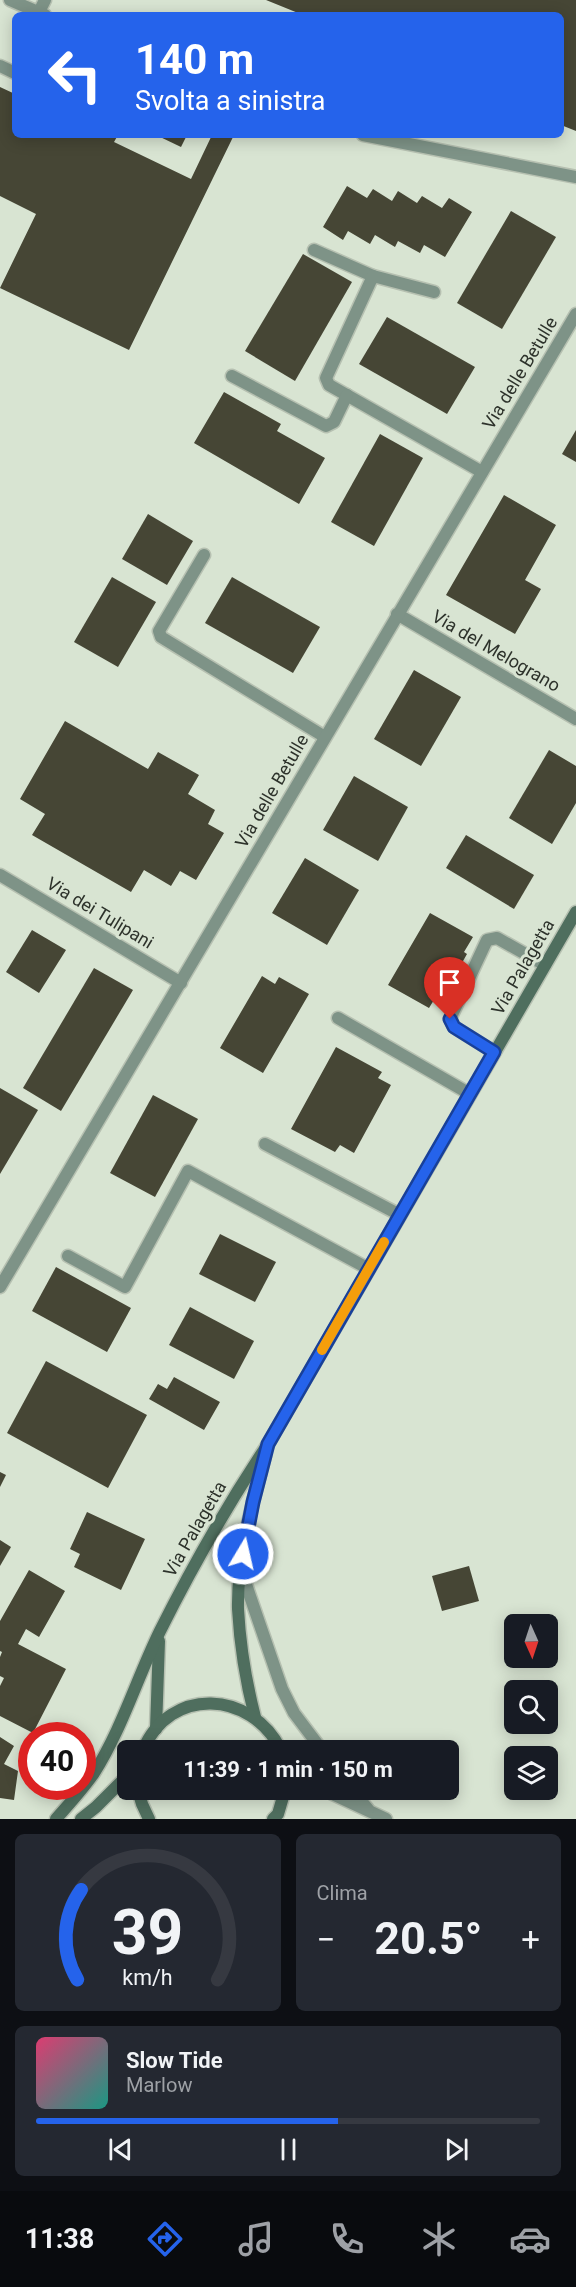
<!DOCTYPE html>
<html lang="it">
<head>
<meta charset="utf-8">
<style>
  body { margin:0; font-family:Roboto,sans-serif; background:#242831; color:#f1f3f6; height:100vh; display:flex; flex-direction:column; font-size:22px; white-space:nowrap }
  * { box-sizing:border-box; margin:0 }
  p { font-size:20px; color:#9ea1a6 }
  .icon { flex:none; width:33px; height:33px; fill:none; stroke:currentColor; stroke-width:2; stroke-linecap:round; stroke-linejoin:round }
  .map { position:relative; height:1819px; overflow:hidden }
  .drawer { display:flex; flex-direction:column; gap:15px; padding:15px; background:#0d0f14; flex:1 }
  .drawer>* { flex:none }
  .guide { position:absolute; left:12px; top:12px; width:552px; height:126px; border-radius:9px; box-shadow:0 3px 15px #0003; background:#2563eb; color:#fff; overflow:hidden }
  .needle { width:39px; rotate:177deg }
  .buttons { position:absolute; left:504px; top:1614px; display:grid; gap:12px }
  .buttons a { display:grid; place-items:center; width:54px; height:54px; border-radius:9px; background:#171b24; box-shadow:0 3px 15px #0003; font-size:30px }
  .speed { position:absolute; left:18px; top:1722px; display:flex; gap:12px; font-size:30px; font-weight:700; text-align:center }
  .speed>* { display:grid; place-content:center; width:78px; height:78px; border-radius:50%; background:#171b24; box-shadow:0 3px 15px #0003; line-height:1 }
  .speed .limit { border:9px solid #d22; background:#fff; color:#111 }
  .pin { position:absolute; display:grid; place-items:center; width:51px; height:51px; color:#fff; margin:-62px -26px; border-radius:50% 50% 50% 0; rotate:-45deg; box-shadow:0 0 6px #0007 }
  .pin .icon { rotate:45deg }
  .me { position:absolute; width:66px; margin:-33px; rotate:9deg; stroke-linejoin:round; filter:drop-shadow(0 0 4px #0008) }
  .turn { display:flex; align-items:center; gap:21px; height:126px; padding:0 24px; font-size:27px }
  .turn .icon { width:78px; height:78px; stroke-width:2.5 }
  .turn b { display:block; font-size:42px; line-height:51px }
  .big { font-size:45px; font-weight:700; line-height:1.1 }
  .drawer .tile { flex:1; display:flex; flex-direction:column; justify-content:center; gap:9px; min-width:0; padding:0 21px; border-radius:9px; background:#242831 }
  .drawer .dial { align-items:center; gap:0 }
  .dial svg { height:156px; overflow:visible; fill:none; stroke:#363941; stroke-width:7; stroke-linecap:round; text-anchor:middle }
  .dial text { fill:#f1f3f6; stroke:none }
  .song { display:flex; align-items:center; gap:18px }
  .cover { width:72px; height:72px; border-radius:9px; background:linear-gradient(135deg,hsl(340 70% 55%),hsl(170 70% 35%)) }
  .played { height:6px; border-radius:3px; background:linear-gradient(90deg,#2563eb 60%,#363941 60%) }
  .keys { display:flex; justify-content:space-around; direction:ltr }
  .heat { display:flex; justify-content:space-between; align-items:center; font-size:33px; direction:ltr }
  .drawer .tiles { flex:1; display:grid; gap:15px; grid-template-columns:1fr 1fr }
  .tile:last-child { grid-column:span 2 }
  .trip { position:absolute; left:117px; top:1740px; width:342px; height:60px; border-radius:9px; background:#171b24; box-shadow:0 3px 15px #0003; font-weight:700; line-height:60px; text-align:center }
  .dock { display:flex; height:96px; justify-content:space-around; align-items:center; background:#090b0e; color:#9ea1a6 }
  .dock .icon { width:42px; height:42px }
  .dock .current { color:#2563eb }
  .dock b { font-size:27px; color:#f1f3f6 }
  .map>svg:first-child { display:block }
  .building { fill:#464635 }
  .lines { fill:none; stroke-linecap:round; stroke-linejoin:round }
  .lane-casing { stroke:#b6c0b1; stroke-width:15 }
  .street-casing { stroke:#b6c0b1; stroke-width:15 }
  .secondary-casing { stroke:#b6c0b1; stroke-width:15 }
  .lane { stroke:#7e9387; stroke-width:12 }
  .street { stroke:#7e9387; stroke-width:12 }
  .secondary { stroke:#4f6e5e; stroke-width:12 }
  .route-casing { stroke:#184099; stroke-width:15 }
  .route { stroke:#2563eb; stroke-width:10 }
  .slow { stroke:#f59e0b; stroke-width:10 }
  .labels { text-anchor:middle; stroke-width:6; stroke-linejoin:round; paint-order:stroke }
  .street-label { font-size:18px; fill:#2d322b; stroke:#d8e4d2 }
</style>
</head>
<body>
<div class="map">
<svg width="576" height="1819" viewBox="0 0 576 1819">
  <rect width="100%" height="100%" fill="#d8e4d2"/>
  <g class="building">
    <path d="M266,0H576V131L561,125V15H303Z"/>
    <path d="M0,87L15,94V135H118L114,142L191,179L212,135H234L129,350L0,288L36,214L0,196Z"/>
    <path d="M156,135H187L181,147Z"/>
    <path d="M347,186L367,198L373,189L392,201L398,191L417,203L422,196L442,208L449,198L472,212L445,257L424,245L420,253L398,241L395,247L375,235L370,244L348,231L343,240L323,227Z"/>
    <path d="M511,211L556,237L502,329L457,303Z"/>
    <path d="M303,254L352,282L295,381L245,351Z"/>
    <path d="M387,317L475,367L447,414L359,364Z"/>
    <path d="M224,392L281,424L277,431L325,458L299,504L194,443Z"/>
    <path d="M576,430V462L562,454Z"/>
    <path d="M380,434L423,458L374,546L331,522Z"/>
    <path d="M504,495L556,525L525,580L541,589L515,634L446,595Z"/>
    <path d="M148,514L193,541L167,585L122,559Z"/>
    <path d="M112,577L156,602L118,667L74,642Z"/>
    <path d="M232,577L320,627L293,673L205,623Z"/>
    <path d="M414,670L461,697L421,766L374,739Z"/>
    <path d="M65,721L148,769L158,752L199,775L188,794L215,810L208,824L224,833L196,880L180,871L171,886L144,870L131,892L32,835L45,814L20,799Z"/>
    <path d="M549,750L576,766V803L552,844L509,818Z"/>
    <path d="M354,776L408,807L378,861L323,830Z"/>
    <path d="M466,835L534,875L514,909L446,868Z"/>
    <path d="M305,858L359,890L327,945L272,913Z"/>
    <path d="M430,913L473,937L464,952L467,954L442,998L437,995L429,1008L388,985Z"/>
    <path d="M32,930L66,950L39,993L6,972Z"/>
    <path d="M94,968L133,990L61,1111L23,1088Z"/>
    <path d="M262,976L275,984L279,977L309,994L263,1073L220,1048Z"/>
    <path d="M336,1047L382,1072L378,1078L391,1085L354,1153L340,1145L335,1152L291,1129Z"/>
    <path d="M0,1088L38,1110L0,1174Z"/>
    <path d="M153,1095L198,1119L155,1197L110,1173Z"/>
    <path d="M220,1234L276,1262L255,1302L199,1274Z"/>
    <path d="M56,1267L131,1308L107,1352L32,1311Z"/>
    <path d="M190,1307L254,1341L234,1379L169,1345Z"/>
    <path d="M46,1361L147,1415L108,1488L7,1433Z"/>
    <path d="M174,1377L220,1402L204,1430L149,1399L158,1384L167,1389Z"/>
    <path d="M0,1472L6,1475L0,1487Z"/>
    <path d="M87,1512L145,1539L121,1590L74,1567L80,1554L70,1549Z"/>
    <path d="M0,1540L11,1547L0,1566Z"/>
    <path d="M469,1566L479,1601L442,1611L432,1576Z"/>
    <path d="M29,1570L65,1591L39,1637L26,1629L18,1644L66,1669L33,1733L0,1716V1686L4,1678L0,1676V1657L2,1652L0,1651V1621Z"/>
    <path d="M0,1737L14,1746L4,1764L18,1771L14,1800L0,1798Z"/>
  </g>
  <g class="lines">
    <g class="lane-casing">
      <g id="lane">
        <path d="M39,12L45,0"/>
        <path d="M0,66L15,73"/>
        <path d="M314,250L373,276"/>
        <path d="M434,292L373,276L326,378L329,385L482,472"/>
        <path d="M232,376L326,426L334,422L347,395"/>
        <path d="M204,555L159,631L161,637L325,737"/>
        <path d="M338,1018L470,1094"/>
        <path d="M494,1052L454,1027L450,1019L487,940L497,938L545,965"/>
        <path d="M265,1144L400,1215"/>
        <path d="M68,1256L125,1287L188,1171L369,1269"/>
      </g>
    </g>
    <g class="street-casing">
      <g id="street">
        <path d="M10,0L45,15"/>
        <path d="M363,135L576,177"/>
        <path d="M397,614L576,719"/>
        <path d="M0,875L181,983"/>
        <path d="M0,1287L576,314"/>
        <path d="M241,1570L282,1689L294,1713L322,1750"/>
        <path d="M324,1790L386,1819"/>
        <path d="M352,1790L368,1809"/>
      </g>
    </g>
    <g class="secondary-casing">
      <g id="secondary">
        <path d="M255,1717C246,1682 240,1646 238,1609C237,1558 252,1505 265,1456"/>
        <path d="M156,1729L159,1641"/>
        <path d="M143,1750C170,1686 251,1690 281,1750"/>
        <path d="M138,1790L142,1804L149,1819"/>
        <path d="M56,1819C69,1804 83,1789 94,1773C122,1729 137,1678 160,1631C192,1567 228,1504 268,1444L576,912"/>
        <path d="M81,1819L96,1807L128,1775"/>
        <path d="M273,1819L278,1814L285,1790"/>
      </g>
    </g>
    <use href="#lane" class="lane"/>
    <use href="#street" class="street"/>
    <use href="#secondary" class="secondary"/>
  </g>
  <g class="lines">
    <g class="route-casing">
      <path id="route" d="M243,1554L253,1502L268,1444L494,1052L454,1027L450,1019"/>
    </g>
    <use href="#route" class="route"/>
    <path class="slow" d="M322,1350L384,1242"/>
  </g>
  <g class="labels">
    <g class="street-label">
      <text transform="translate(520 373) rotate(-59)" y="6">Via delle Betulle</text>
      <text transform="translate(496 651) rotate(30)" y="6">Via del Melograno</text>
      <text transform="translate(272 791) rotate(-60)" y="6">Via delle Betulle</text>
      <text transform="translate(100 913) rotate(31)" y="6">Via dei Tulipani</text>
      <text transform="translate(523 967) rotate(-60)" y="6">Via Palagetta</text>
      <text transform="translate(195 1529) rotate(-60)" y="6">Via Palagetta</text>
    </g>
  </g>
</svg>
<div class="buttons">
<a><svg class="needle" viewBox="-14 -14 28 28"><path d="M0-13l5 13h-10z" fill="#e53935"/><path d="M0 13l5-13h-10z" fill="#9ea1a6"/></svg></a>
<a><svg class="icon" aria-label="search" viewBox="0 0 24 24"><circle cx="10" cy="10" r="6"/><path d="M15 15l6 6"/></svg></a>
<a><svg class="icon" aria-label="layers" viewBox="0 0 24 24"><path d="M12 4l9 5-9 5-9-5zM3 14l9 5 9-5"/></svg></a>
</div>
<div class="speed"><div class="limit">40</div></div>
<div class="pin" style="left:450px;top:1019px;background:#d93025"><svg class="icon" aria-label="arrive" viewBox="0 0 24 24"><path d="M6 21V4h12l-3 4 3 4H6"/></svg></div>
<svg class="me" style="left:243px;top:1554px" viewBox="-20 -20 40 40"><circle r="17" fill="#2563eb" stroke="#fff" stroke-width="3"/><path d="M0-11L8 9 0 5-8 9z" fill="#fff"/></svg>
<div class="trip">11:39 · 1 min · 150 m</div>
<div class="guide">
<div class="turn"><svg class="icon" aria-label="left" viewBox="0 0 24 24"><path d="M17 20v-9H6M10 6l-5 5 5 5"/></svg><div><b>140 m</b>Svolta a sinistra</div></div>
</div>
</div>
<section class="drawer">
<div class="tiles">
<div class="tile dial"><svg viewBox="0 0 100 80">
<path d="M14 69A42 42 0 1 1 86 69"/>
<path d="M14 69A42 42 0 0 1 16 23" stroke="#2563eb"/>
<text x="50" y="56" font-size="32" font-weight="700">39</text>
<text x="50" y="72" font-size="11">km/h</text>
</svg></div>
<div class="tile"><p>Clima</p>
<div class="heat"><a>−</a><b class="big">20.5°</b><a>+</a></div>
</div>
<div class="tile">
<div class="song"><i class="cover"></i><div><b>Slow Tide</b><p>Marlow</p></div></div>
<div class="played"></div>
<div class="keys"><svg class="icon" aria-label="previous" viewBox="0 0 24 24"><path d="M18 5L8 12l10 7zM5 5v14"/></svg><svg class="icon" aria-label="pause" viewBox="0 0 24 24"><path d="M8 5v14M16 5v14"/></svg><svg class="icon" aria-label="next" viewBox="0 0 24 24"><path d="M6 5l10 7-10 7zM19 5v14"/></svg></div>
</div>
</div>
</section>
<nav class="dock">
<b>11:38</b>
<svg class="icon current" aria-label="directions" viewBox="0 0 24 24"><path d="M12 3l9 9-9 9-9-9zM9 14v-3h6M13 9l2 2-2 2"/></svg>
<svg class="icon" aria-label="music" viewBox="0 0 24 24"><path d="M9 18V5l10-2v13"/><circle cx="6" cy="18" r="3"/><circle cx="16" cy="16" r="3"/></svg>
<svg class="icon" aria-label="phone" viewBox="0 0 24 24"><path d="M5 4h4l2 5-3 2q2 4 5 5l2-3 5 2v4C11 20 4 13 5 4z"/></svg>
<svg class="icon" aria-label="climate" viewBox="0 0 24 24"><path d="M12 3v18M4 7l16 10M4 17L20 7"/></svg>
<svg class="icon" aria-label="car" viewBox="0 0 24 24"><path d="M5 17H2v-5l4-1 3-4h7l3 4 3 1v5h-3M9 17h6M6 11h13"/><circle cx="7" cy="17" r="2"/><circle cx="17" cy="17" r="2"/></svg>
</nav>
</body>
</html>
